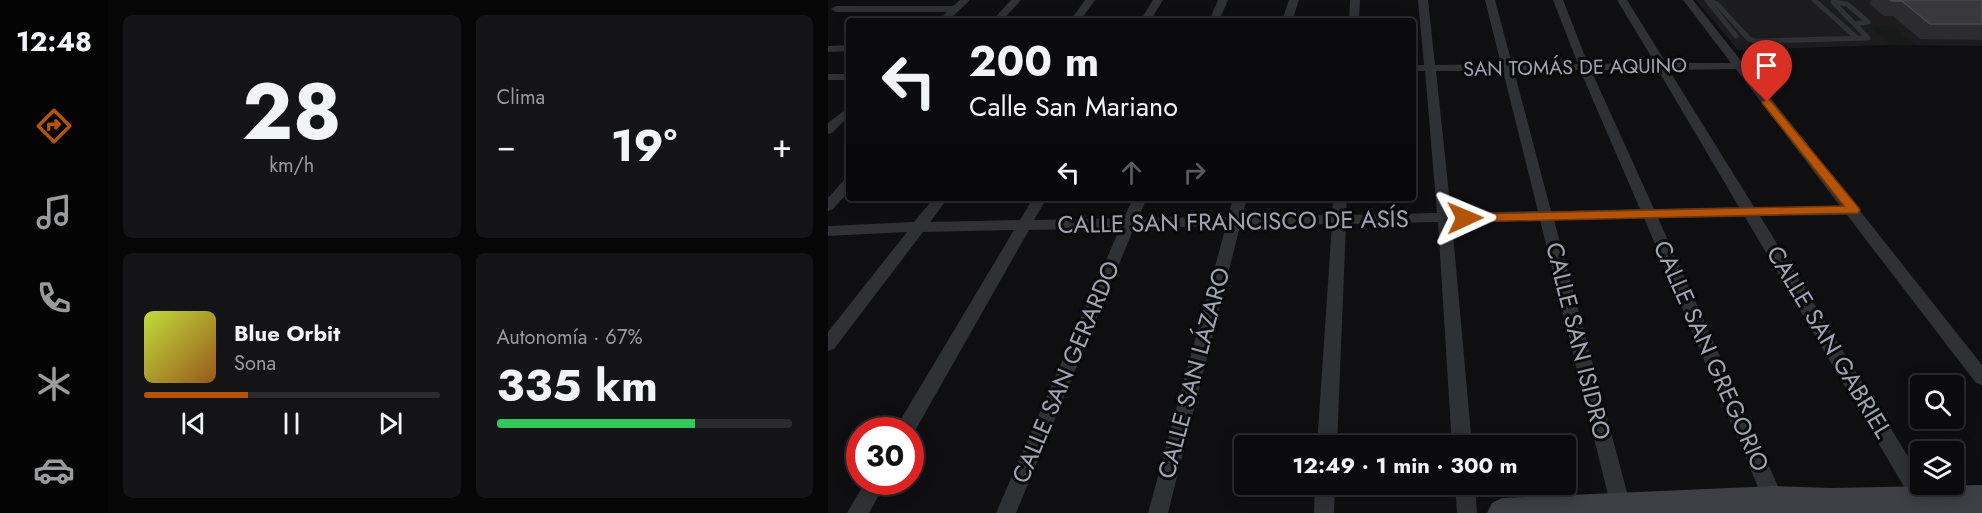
<!DOCTYPE html>
<html lang="es">
<head>
<meta charset="utf-8">
<style>
  body { margin:0; font-family:Jost,sans-serif; background:#141416; color:#f1f3f6; height:100vh; display:flex; flex-direction:column; font-size:22px; white-space:nowrap }
  * { box-sizing:border-box; margin:0 }
  p { font-size:20px; color:#9a9b9d }
  .icon { flex:none; width:33px; height:33px; fill:none; stroke:currentColor; stroke-width:2; stroke-linecap:round; stroke-linejoin:round }
  .map { position:relative; flex:1; overflow:hidden }
  .details { display:flex; flex-direction:column; gap:15px; padding:15px; background:#060607; width:720px }
  .details>* { flex:none }
  .hud { position:absolute; left:18px; top:18px; width:570px; height:183px; border-radius:6px; box-shadow:0 3px 15px #0003,0 0 0 2px #2b2b2e; background:#0b0b0d; color:#f1f3f6; overflow:hidden }
  .buttons { position:absolute; left:1082px; top:375px; display:grid; gap:12px }
  .buttons a { display:grid; place-items:center; width:54px; height:54px; border-radius:6px; background:#0b0b0d; box-shadow:0 3px 15px #0003,0 0 0 2px #2b2b2e; font-size:30px }
  .speed { position:absolute; left:18px; top:417px; display:flex; gap:12px; font-size:30px; font-weight:700; text-align:center }
  .speed>* { display:grid; place-content:center; width:78px; height:78px; border-radius:50%; background:#0b0b0d; box-shadow:0 3px 15px #0003,0 0 0 2px #2b2b2e; line-height:1 }
  .speed .limit { border:9px solid #d22; background:#fff; color:#111 }
  .pin { position:absolute; display:grid; place-items:center; width:51px; height:51px; color:#fff; margin:-62px -26px; border-radius:50% 50% 50% 0; rotate:-45deg; box-shadow:0 0 6px #0007 }
  .pin .icon { rotate:45deg }
  .me { position:absolute; width:66px; margin:-33px; rotate:89deg; stroke-linejoin:round; filter:drop-shadow(0 0 4px #0008) }
  .turn { display:flex; align-items:center; gap:21px; height:126px; padding:0 24px; font-size:27px }
  .turn .icon { width:78px; height:78px; stroke-width:2.5 }
  .turn b { display:block; font-size:42px; line-height:51px }
  .lanes { display:flex; align-items:center; height:57px; padding:0 24px; background:#0003; justify-content:center; gap:30px; direction:ltr }
  .lanes .off { opacity:.35 }
  .big { font-size:45px; font-weight:700; line-height:1.1 }
  .details .card { flex:1; display:flex; flex-direction:column; justify-content:center; gap:9px; min-width:0; padding:0 21px; border-radius:9px; background:#141416 }
  .details .dial { align-items:center; gap:0 }
  .dial b { font-size:78px; line-height:1 }
  .song { display:flex; align-items:center; gap:18px }
  .cover { width:72px; height:72px; border-radius:9px; background:linear-gradient(135deg,hsl(70 70% 55%),hsl(30 70% 35%)) }
  .played { height:6px; border-radius:3px; background:linear-gradient(90deg,#b45309 35%,#2b2b2e 35%) }
  .keys { display:flex; justify-content:space-around; direction:ltr }
  .heat { display:flex; justify-content:space-between; align-items:center; font-size:33px; direction:ltr }
  .charge { height:9px; border-radius:4px; background:linear-gradient(90deg,#34c759 67%,#2b2b2e 0) }
  .details .tiles { flex:1; display:grid; gap:15px; grid-template-columns:repeat(2,1fr) }
  .trip { position:absolute; left:406px; top:435px; width:342px; height:60px; border-radius:6px; background:#0b0b0d; box-shadow:0 3px 15px #0003,0 0 0 2px #2b2b2e; font-weight:700; line-height:60px; text-align:center }
  main { display:flex; flex:1; min-height:0 }
  .tab-bar { display:flex; flex-direction:column; width:108px; justify-content:space-around; align-items:center; background:#040405; color:#9a9b9d }
  .tab-bar .icon { width:42px; height:42px }
  .tab-bar .active { color:#b45309 }
  .tab-bar b { font-size:27px; color:#f1f3f6 }
  .map>svg:first-child { display:block }
  .built { fill:#1c1b1e }
  .green { fill:#161b17 }
  .lines { fill:none; stroke-linecap:round; stroke-linejoin:round }
  .lane { stroke:#303135; stroke-width:5 }
  .street { fill:#303135; fill-rule:evenodd }
  .secondary { fill:#3e3f45; fill-rule:evenodd }
  .wall { fill:#2c2b2f }
  .building { fill:#38383d; stroke:#48494f; stroke-width:1.5 }
  .route { fill:#b45309; stroke:#753606; stroke-width:1.5 }
  .labels { text-anchor:middle; stroke-width:6; stroke-linejoin:round; paint-order:stroke }
  .far-street-label { font-size:20px; fill:#a0a3b1; stroke:#0a0a0c }
  .street-label { font-size:24px; fill:#a0a3b1; stroke:#0a0a0c }
</style>
</head>
<body>
<main>
<nav class="tab-bar">
<b>12:48</b>
<svg class="icon active" aria-label="directions" viewBox="0 0 24 24"><path d="M12 3l9 9-9 9-9-9zM9 14v-3h6M13 9l2 2-2 2"/></svg>
<svg class="icon" aria-label="music" viewBox="0 0 24 24"><path d="M9 18V5l10-2v13"/><circle cx="6" cy="18" r="3"/><circle cx="16" cy="16" r="3"/></svg>
<svg class="icon" aria-label="phone" viewBox="0 0 24 24"><path d="M5 4h4l2 5-3 2q2 4 5 5l2-3 5 2v4C11 20 4 13 5 4z"/></svg>
<svg class="icon" aria-label="climate" viewBox="0 0 24 24"><path d="M12 3v18M4 7l16 10M4 17L20 7"/></svg>
<svg class="icon" aria-label="car" viewBox="0 0 24 24"><path d="M5 17H2v-5l4-1 3-4h7l3 4 3 1v5h-3M9 17h6M6 11h13"/><circle cx="7" cy="17" r="2"/><circle cx="17" cy="17" r="2"/></svg>
</nav>
<section class="details">
<div class="tiles">
<div class="card dial"><b>28</b><p>km/h</p></div>
<div class="card"><p>Clima</p>
<div class="heat"><a>−</a><b class="big">19°</b><a>+</a></div>
</div>
<div class="card">
<div class="song"><i class="cover"></i><div><b>Blue Orbit</b><p>Sona</p></div></div>
<div class="played"></div>
<div class="keys"><svg class="icon" aria-label="previous" viewBox="0 0 24 24"><path d="M18 5L8 12l10 7zM5 5v14"/></svg><svg class="icon" aria-label="pause" viewBox="0 0 24 24"><path d="M8 5v14M16 5v14"/></svg><svg class="icon" aria-label="next" viewBox="0 0 24 24"><path d="M6 5l10 7-10 7zM19 5v14"/></svg></div>
</div>
<div class="card"><p>Autonomía · 67%</p><b class="big">335 km</b><div class="charge"></div></div>
</div>
</section>
<div class="map">
<svg width="1154" height="513" viewBox="0 0 1154 513">
  <rect width="100%" height="100%" fill="#0f0f11"/>
  <path class="built" d="M868,0H1154V46L1060,45L910,50Z"/>
  <path class="green" d="M1042,26H1065L1087,45H1063Z"/>
  <g class="lines">
    <g class="lane">
      <path d="M879,0L908,36"/>
      <path d="M880,0L889,4L921,39L927,41L1040,38L1005,2L1019,4L1040,22L1027,24"/>
      <path d="M986,0L1029,38"/>
    </g>
    <g class="street">
      <path d="M132,0H142L120,21H110L119,12H8L3,9L8,6H125Z"/>
      <path d="M183,0H193L174,21H164Z"/>
      <path d="M257,0H267L252,21H242Z"/>
      <path d="M325,0H335L322,21H312Z"/>
      <path d="M390,0H400L391,21H381Z"/>
      <path d="M461,0H471L464,21H454Z"/>
      <path d="M522,0H532L531,21H521Z"/>
      <path d="M590,0H600L607,65L673,64L657,0H667L684,64H750L725,0H735L760,64L827,63L789,0H799L838,63H903L855,0H865L1154,365V385L1148,383L1019,215L932,216L1092,476V484H1097L1105,500L1102,507L1095,510L1088,507L917,217L830,218L962,513H941L816,218L726,220L803,507L801,513H785L783,507L712,220L624,222L644,446H624L610,222L518,224L509,446H489L504,224L412,226L340,513H320L398,226L306,228L188,513H168L292,228L201,230L84,436L82,430H68L70,424L186,230L95,232L6,349L0,351V332L79,232L0,236V226L86,222L106,198H120L102,222L192,220L205,198H219L206,220L296,218L305,198H319L310,218L400,217L405,198H419L414,216L504,215L505,198H519L518,215L609,213L597,71H585V65H596ZM908,69L1012,206L926,207L841,70ZM752,70L812,209L723,211L686,71ZM763,70H830L911,207L826,209ZM608,71H675L710,211L623,213Z"/>
      <path d="M21,45V51L0,52V46Z"/>
      <rect x="0" y="74" width="21" height="6"/>
      <path d="M21,107V116L4,133L0,134V123Z"/>
      <path d="M21,179V191L5,209L0,211V198L16,180Z"/>
      <path d="M37,482H58L41,513H19Z"/>
      <path d="M487,484H507L506,513H486Z"/>
      <path d="M627,484H647L649,513H629Z"/>
    </g>
    <path class="secondary" d="M1154,485V513H659L664,503L674,498L946,486L1003,488Z"/>
  </g>
  <path class="wall" d="M1044,0H1154V40L1092,39L1065,16H1056L1041,4Z"/>
  <path class="building" d="M1062,0H1154V24H1102L1074,1H1064Z"/>
  <path class="route" d="M939,99L942,100L1030,207L1032,210L1030,213L637,222L631,218L637,214L1016,206L935,104L934,102Z"/>
  <g class="labels">
    <g class="far-street-label">
      <text transform="translate(747 67) rotate(-1)" y="7">SAN TOMÁS DE AQUINO</text>
    </g>
    <g class="street-label">
      <text transform="translate(405 222) rotate(-1)" y="8">CALLE SAN FRANCISCO DE ASÍS</text>
      <text transform="translate(750 341) rotate(76)" y="8">CALLE SAN ISIDRO</text>
      <text transform="translate(1001 342) rotate(59)" y="8">CALLE SAN GABRIEL</text>
      <text transform="translate(883 356) rotate(66)" y="8">CALLE SAN GREGORIO</text>
      <text transform="translate(238 372) rotate(-67)" y="8">CALLE SAN GERARDO</text>
      <text transform="translate(366 373) rotate(-75)" y="8">CALLE SAN LÁZARO</text>
    </g>
  </g>
</svg>
<div class="buttons">
<a><svg class="icon" aria-label="search" viewBox="0 0 24 24"><circle cx="10" cy="10" r="6"/><path d="M15 15l6 6"/></svg></a>
<a><svg class="icon" aria-label="layers" viewBox="0 0 24 24"><path d="M12 4l9 5-9 5-9-5zM3 14l9 5 9-5"/></svg></a>
</div>
<div class="speed"><div class="limit">30</div></div>
<div class="pin" style="left:939px;top:102px;background:#d93025"><svg class="icon" aria-label="arrive" viewBox="0 0 24 24"><path d="M6 21V4h12l-3 4 3 4H6"/></svg></div>
<svg class="me" style="left:637px;top:218px" viewBox="-20 -20 40 40"><path d="M0-17L14 15 0 8-14 15z" fill="#b45309" stroke="#fff" stroke-width="4"/></svg>
<div class="trip">12:49 · 1 min · 300 m</div>
<div class="hud">
<div class="turn"><svg class="icon" aria-label="left" viewBox="0 0 24 24"><path d="M17 20v-9H6M10 6l-5 5 5 5"/></svg><div><b>200 m</b>Calle San Mariano</div></div>
<div class="lanes"><svg class="icon" aria-label="left" viewBox="0 0 24 24"><path d="M17 20v-9H6M10 6l-5 5 5 5"/></svg><svg class="icon off" aria-label="ahead" viewBox="0 0 24 24"><path d="M12 20V5M6 11l6-6 6 6"/></svg><svg class="icon off" aria-label="right" viewBox="0 0 24 24"><path d="M7 20v-9h11M14 6l5 5-5 5"/></svg></div>
</div>
</div>
</main>
</body>
</html>
